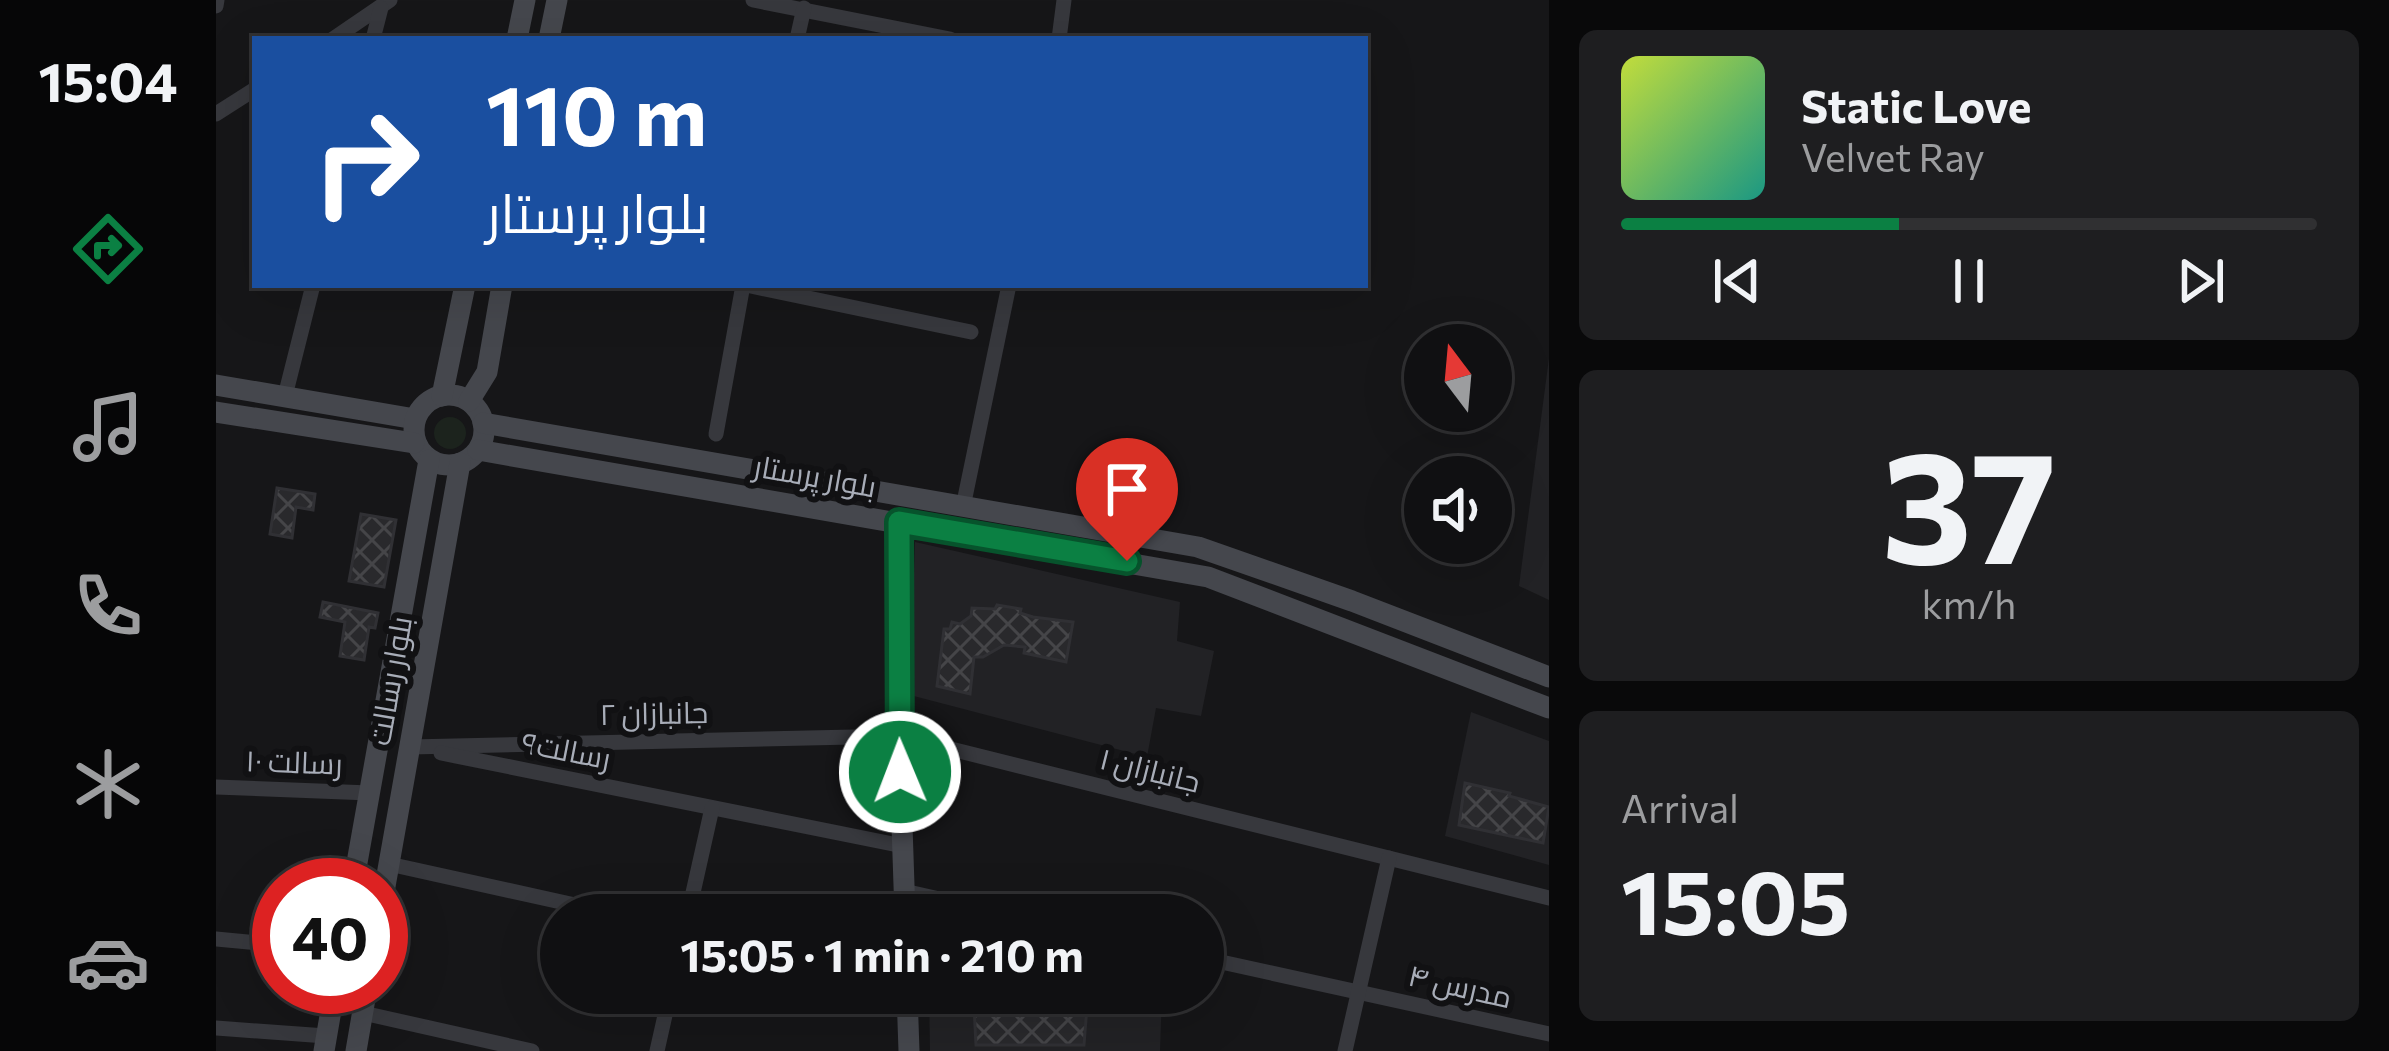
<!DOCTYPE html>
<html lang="en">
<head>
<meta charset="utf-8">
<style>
  body { margin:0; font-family:Commissioner,Cairo,sans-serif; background:#1e1e20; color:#f1f3f6; height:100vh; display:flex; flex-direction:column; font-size:45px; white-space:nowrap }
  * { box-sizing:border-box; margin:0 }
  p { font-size:39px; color:#9c9d9f }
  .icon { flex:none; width:66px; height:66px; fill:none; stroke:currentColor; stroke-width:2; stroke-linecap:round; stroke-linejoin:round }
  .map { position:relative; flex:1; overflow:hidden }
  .panel { display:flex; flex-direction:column; gap:30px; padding:30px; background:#09090a; width:840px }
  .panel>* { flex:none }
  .banner { position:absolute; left:36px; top:36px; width:1116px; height:252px; border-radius:0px; box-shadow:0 12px 48px #0002,0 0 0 3px #303032; background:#1a4fa0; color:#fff; overflow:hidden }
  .needle { width:78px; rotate:344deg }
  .buttons { position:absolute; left:1188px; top:324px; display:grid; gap:24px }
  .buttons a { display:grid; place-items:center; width:108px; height:108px; border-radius:50%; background:#101012; box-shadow:0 12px 48px #0002,0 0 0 3px #303032; font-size:60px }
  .speed { position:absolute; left:36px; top:858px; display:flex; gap:24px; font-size:60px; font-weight:700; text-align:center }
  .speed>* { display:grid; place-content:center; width:156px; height:156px; border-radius:50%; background:#101012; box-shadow:0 12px 48px #0002,0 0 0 3px #303032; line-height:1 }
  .speed .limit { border:18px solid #d22; background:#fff; color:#111 }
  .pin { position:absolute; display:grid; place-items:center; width:102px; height:102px; color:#fff; margin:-123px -51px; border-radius:50% 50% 50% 0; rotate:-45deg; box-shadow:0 0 12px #0007 }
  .pin .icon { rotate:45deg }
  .me { position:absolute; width:132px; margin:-66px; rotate:359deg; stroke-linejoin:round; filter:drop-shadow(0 0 9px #0008) }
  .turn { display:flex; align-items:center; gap:42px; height:252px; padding:0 36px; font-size:54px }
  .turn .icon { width:156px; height:156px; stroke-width:2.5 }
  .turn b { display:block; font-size:84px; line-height:102px }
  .big { font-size:90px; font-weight:700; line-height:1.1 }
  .panel .card { flex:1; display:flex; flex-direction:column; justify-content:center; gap:18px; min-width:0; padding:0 42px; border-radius:18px; background:#1e1e20 }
  .panel .dial { align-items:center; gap:0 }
  .dial b { font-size:156px; line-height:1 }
  .song { display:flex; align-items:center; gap:36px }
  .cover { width:144px; height:144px; border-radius:18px; background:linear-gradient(135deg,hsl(70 70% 55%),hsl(170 70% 35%)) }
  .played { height:12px; border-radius:6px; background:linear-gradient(90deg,#0b8043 40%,#303032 40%) }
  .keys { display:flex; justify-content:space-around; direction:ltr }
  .trip { position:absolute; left:324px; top:894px; width:684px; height:120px; border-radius:60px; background:#101012; box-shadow:0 12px 48px #0002,0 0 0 3px #303032; font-weight:700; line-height:120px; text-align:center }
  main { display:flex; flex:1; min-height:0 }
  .tab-bar { display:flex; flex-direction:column; width:216px; justify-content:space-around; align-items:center; background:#060607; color:#9c9d9f }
  .tab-bar .icon { width:84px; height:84px }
  .tab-bar .selected { color:#0b8043 }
  .tab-bar b { font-size:54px; color:#f1f3f6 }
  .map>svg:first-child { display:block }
  .built { fill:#222225 }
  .green { fill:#1c231d }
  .building { fill:url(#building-cross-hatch); stroke:#303034; stroke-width:3 }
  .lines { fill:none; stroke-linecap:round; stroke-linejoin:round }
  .street { stroke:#37383d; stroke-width:15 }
  .secondary { stroke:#45474d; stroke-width:21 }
  .route-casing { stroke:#07532c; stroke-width:30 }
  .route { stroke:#0b8043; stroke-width:21 }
  .labels { text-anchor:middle; stroke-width:12; stroke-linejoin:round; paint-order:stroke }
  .street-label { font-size:30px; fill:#a8adb8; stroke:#111113 }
</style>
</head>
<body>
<main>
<nav class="tab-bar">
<b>15:04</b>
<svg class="icon selected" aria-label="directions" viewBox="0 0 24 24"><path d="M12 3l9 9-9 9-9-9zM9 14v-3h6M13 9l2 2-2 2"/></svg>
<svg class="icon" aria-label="music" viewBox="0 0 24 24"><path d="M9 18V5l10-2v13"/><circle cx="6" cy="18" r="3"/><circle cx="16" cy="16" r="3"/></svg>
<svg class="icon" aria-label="phone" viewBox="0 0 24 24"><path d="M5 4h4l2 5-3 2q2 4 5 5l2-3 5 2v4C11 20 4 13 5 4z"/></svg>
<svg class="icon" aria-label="climate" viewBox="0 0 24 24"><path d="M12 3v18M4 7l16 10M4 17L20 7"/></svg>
<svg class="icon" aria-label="car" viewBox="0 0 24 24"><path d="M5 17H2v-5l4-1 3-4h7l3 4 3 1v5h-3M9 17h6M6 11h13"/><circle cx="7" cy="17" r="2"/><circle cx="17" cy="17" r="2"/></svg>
</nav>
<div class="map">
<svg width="1333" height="1051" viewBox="0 0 1333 1051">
  <defs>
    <pattern id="building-cross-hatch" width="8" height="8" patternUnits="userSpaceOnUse" patternTransform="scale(3)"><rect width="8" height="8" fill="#29292c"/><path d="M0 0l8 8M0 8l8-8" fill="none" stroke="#454548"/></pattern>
  </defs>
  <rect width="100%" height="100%" fill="#161618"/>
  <g class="built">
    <path d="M1333,358V600L1303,586Z"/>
    <path d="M699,542L964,602L961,641L998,651L985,716L940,708L931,757L694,695Z"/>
    <path d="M1255,712L1333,741V865L1229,836Z"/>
    <path d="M713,993H946L944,1051H714Z"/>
  </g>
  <circle class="green" cx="234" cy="433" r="16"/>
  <g class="building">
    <path d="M61,488L99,494L97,510L80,507L76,538L54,534Z"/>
    <path d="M145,514L180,520L168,587L133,581Z"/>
    <path d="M107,602L162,613L159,628L153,627L148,660L124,656L129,622L104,617Z"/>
    <path d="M781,605L805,609L804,613L817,617L857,622L850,662L808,653L809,647L788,645L767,657H758L754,694L721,686L728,629H734L736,622L744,624L755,616L756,608L779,609Z"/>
    <path d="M1249,783L1294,793L1293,796L1333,807L1327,843L1243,825Z"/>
    <path d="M871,1006L868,1045H760L758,1007Z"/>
  </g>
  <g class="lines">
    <g class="street">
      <path d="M537,0L734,39"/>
      <path d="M0,6L1,0"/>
      <path d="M117,39L174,0"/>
      <path d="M157,39L165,8"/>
      <path d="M581,39L588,8"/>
      <path d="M843,39L848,0"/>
      <path d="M0,114L39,89"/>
      <path d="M530,285L755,332"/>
      <path d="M69,396L97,285"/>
      <path d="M500,434L527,285"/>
      <path d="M747,507L793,285"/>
      <path d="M194,747L683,736L1333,898"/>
      <path d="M225,753L687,846"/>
      <path d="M0,787L154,793"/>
      <path d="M173,864L404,915"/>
      <path d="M688,891L794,915"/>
      <path d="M472,915L496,808"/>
      <path d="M0,939L63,945"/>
      <path d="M987,958L1333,1034"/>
      <path d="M147,1013L316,1051"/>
      <path d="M0,1028L110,1036"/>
      <path d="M441,1051L454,993"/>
      <path d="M1129,1051L1173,858"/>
    </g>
    <g class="secondary">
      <path d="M301,39L309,0"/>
      <path d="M333,39L341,0"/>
      <path d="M0,385L199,419"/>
      <circle cx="233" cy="430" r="35"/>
      <path d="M226,396L249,285"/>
      <path d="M253,401L271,372L286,285"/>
      <path d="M0,412L198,443"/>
      <path d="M267,423L982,547L1136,601L1333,677"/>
      <path d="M262,450L992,577L1333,708"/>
      <path d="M683,522V736L689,915"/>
      <path d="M137,885L213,460"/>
      <path d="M165,909L244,463"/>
      <path d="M691,993L693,1051"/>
      <path d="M108,1051L119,987"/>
      <path d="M140,1051L151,987"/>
    </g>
  </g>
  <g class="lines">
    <g class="route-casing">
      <path id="route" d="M684,772L683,522L911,561"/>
    </g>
    <use href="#route" class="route"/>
  </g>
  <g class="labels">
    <g class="street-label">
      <text transform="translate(599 477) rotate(10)" y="10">بلوار پرستار</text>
      <text transform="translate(175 681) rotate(-80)" y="10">بلوار رسالت</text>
      <text transform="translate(438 714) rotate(-1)" y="10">جانبازان ۲</text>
      <text transform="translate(350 751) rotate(11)" y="10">رسالت۹</text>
      <text transform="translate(78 763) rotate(2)" y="10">رسالت ۱۰</text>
      <text transform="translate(934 771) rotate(14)" y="10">جانبازان ۱</text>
      <text transform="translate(1244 987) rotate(13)" y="10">مدرس ۴</text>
    </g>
  </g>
</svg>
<div class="buttons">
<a><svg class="needle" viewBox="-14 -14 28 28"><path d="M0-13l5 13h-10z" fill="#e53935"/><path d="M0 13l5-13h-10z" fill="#9c9d9f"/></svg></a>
<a><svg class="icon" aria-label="sound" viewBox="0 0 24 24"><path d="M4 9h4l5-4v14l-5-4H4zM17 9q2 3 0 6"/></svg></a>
</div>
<div class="speed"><div class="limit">40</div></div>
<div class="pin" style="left:911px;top:561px;background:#d93025"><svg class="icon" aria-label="arrive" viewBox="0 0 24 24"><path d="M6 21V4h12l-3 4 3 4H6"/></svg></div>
<svg class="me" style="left:684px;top:772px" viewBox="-20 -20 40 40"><circle r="17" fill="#0b8043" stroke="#fff" stroke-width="3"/><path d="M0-11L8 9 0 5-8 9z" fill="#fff"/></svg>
<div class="trip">15:05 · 1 min · 210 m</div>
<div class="banner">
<div class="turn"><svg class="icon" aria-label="right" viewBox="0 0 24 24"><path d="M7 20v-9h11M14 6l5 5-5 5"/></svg><div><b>110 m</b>بلوار پرستار</div></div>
</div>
</div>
<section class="panel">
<div class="card">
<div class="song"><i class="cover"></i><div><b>Static Love</b><p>Velvet Ray</p></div></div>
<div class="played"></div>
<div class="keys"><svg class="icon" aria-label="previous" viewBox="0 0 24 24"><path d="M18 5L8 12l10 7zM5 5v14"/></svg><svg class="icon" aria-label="pause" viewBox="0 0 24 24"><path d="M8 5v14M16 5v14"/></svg><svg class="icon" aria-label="next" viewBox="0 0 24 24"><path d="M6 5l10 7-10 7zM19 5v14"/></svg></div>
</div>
<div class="card dial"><b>37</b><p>km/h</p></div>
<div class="card"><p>Arrival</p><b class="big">15:05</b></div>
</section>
</main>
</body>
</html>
